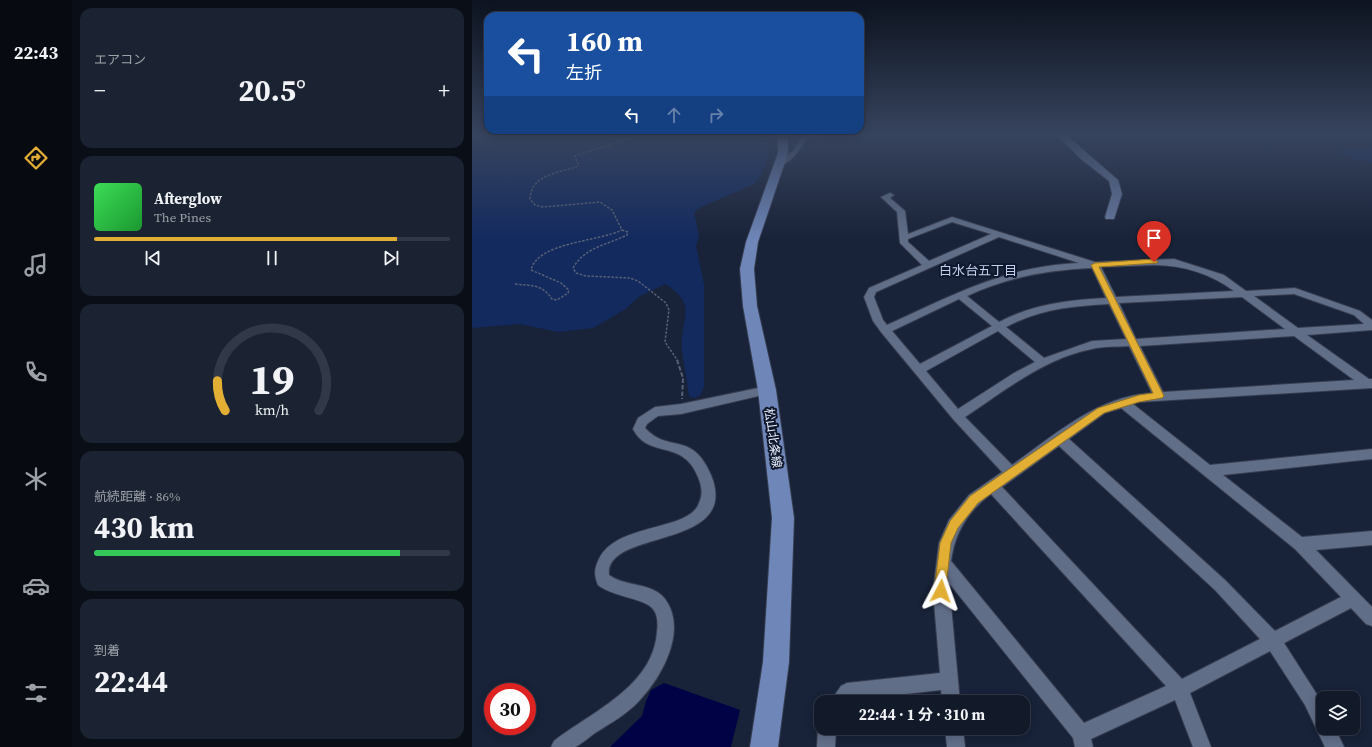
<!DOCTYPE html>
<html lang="ja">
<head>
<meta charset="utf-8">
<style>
  body { margin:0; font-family:"Source Serif 4","Noto Sans JP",serif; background:#1b2332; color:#f1f3f6; height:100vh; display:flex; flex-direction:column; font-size:15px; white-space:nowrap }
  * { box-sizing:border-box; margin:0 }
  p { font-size:13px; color:#9ca1a8 }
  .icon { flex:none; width:22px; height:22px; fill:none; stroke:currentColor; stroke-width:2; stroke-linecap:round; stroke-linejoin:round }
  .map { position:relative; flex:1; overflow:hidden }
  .sheet { display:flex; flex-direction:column; gap:8px; padding:8px; background:#0a0e17; width:400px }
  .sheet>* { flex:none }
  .hud { position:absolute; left:12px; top:12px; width:380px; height:122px; border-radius:12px; box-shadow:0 2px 10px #0003,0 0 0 1px #313847; background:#1a4fa0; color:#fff; overflow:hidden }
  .buttons { position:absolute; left:844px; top:691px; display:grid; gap:8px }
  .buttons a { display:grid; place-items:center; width:44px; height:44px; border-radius:8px; background:#121a2a; box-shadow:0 2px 10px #0003,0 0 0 1px #313847; font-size:20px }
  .speed { position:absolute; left:12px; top:683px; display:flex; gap:8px; font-size:20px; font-weight:700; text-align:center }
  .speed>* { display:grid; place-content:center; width:52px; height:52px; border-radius:50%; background:#121a2a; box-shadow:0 2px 10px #0003,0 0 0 1px #313847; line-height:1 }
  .speed .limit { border:6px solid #d22; background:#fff; color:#111 }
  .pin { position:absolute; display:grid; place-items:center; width:34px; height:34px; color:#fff; margin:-41px -17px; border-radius:50% 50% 50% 0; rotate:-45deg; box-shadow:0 0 4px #0007 }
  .pin .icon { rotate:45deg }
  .me { position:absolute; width:44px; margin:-22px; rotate:4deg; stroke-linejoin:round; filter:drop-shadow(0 0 3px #0008) }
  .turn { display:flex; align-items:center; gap:14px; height:84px; padding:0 16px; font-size:18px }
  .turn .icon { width:52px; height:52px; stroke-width:2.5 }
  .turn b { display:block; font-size:28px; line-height:34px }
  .lanes { display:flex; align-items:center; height:38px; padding:0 16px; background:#0003; justify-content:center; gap:20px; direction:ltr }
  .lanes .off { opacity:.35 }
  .big { font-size:30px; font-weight:700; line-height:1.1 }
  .sheet .tile { flex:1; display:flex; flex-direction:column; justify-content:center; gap:6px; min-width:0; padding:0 14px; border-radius:12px; background:#1b2332 }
  .sheet .dial { align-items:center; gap:0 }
  .dial svg { height:104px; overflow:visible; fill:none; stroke:#313847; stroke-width:7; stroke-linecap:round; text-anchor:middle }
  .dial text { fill:#f1f3f6; stroke:none }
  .song { display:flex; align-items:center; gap:12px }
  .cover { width:48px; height:48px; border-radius:6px; background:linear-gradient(135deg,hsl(130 70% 55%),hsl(130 70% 35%)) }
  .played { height:4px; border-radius:2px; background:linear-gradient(90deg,#e2af34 85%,#313847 85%) }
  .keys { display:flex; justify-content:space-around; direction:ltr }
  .heat { display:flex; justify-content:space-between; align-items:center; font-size:22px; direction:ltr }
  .charge { height:6px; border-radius:3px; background:linear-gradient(90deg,#34c759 86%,#313847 0) }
  .trip { position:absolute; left:342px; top:695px; width:216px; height:40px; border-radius:12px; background:#121a2a; box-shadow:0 2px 10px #0003,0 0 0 1px #313847; font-weight:700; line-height:40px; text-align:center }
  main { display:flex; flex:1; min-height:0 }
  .dock { display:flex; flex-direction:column; width:72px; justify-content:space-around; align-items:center; background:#070a11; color:#9ca1a8 }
  .dock .icon { width:28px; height:28px }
  .dock .current { color:#e2af34 }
  .dock b { font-size:18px; color:#f1f3f6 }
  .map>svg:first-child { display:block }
  .green { fill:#132a5f }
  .water { fill:#000246 }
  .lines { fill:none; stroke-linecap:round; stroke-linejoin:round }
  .street-casing { stroke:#363d50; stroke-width:2 }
  .secondary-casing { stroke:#363d50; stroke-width:2 }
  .primary-casing { stroke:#363d50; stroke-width:2 }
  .path-far1 { stroke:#586175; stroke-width:1.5; stroke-dasharray:2.5 1.5; stroke-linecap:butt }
  .path { stroke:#586175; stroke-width:2; stroke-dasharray:4.5 2; stroke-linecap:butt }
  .street { fill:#616e88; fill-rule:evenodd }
  .secondary { fill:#677aa0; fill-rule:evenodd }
  .primary { fill:#6e86b8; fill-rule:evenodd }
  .route { fill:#e2af34; stroke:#937222 }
  .labels { text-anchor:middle; stroke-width:4; stroke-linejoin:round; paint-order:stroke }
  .street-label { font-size:12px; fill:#e8f0ff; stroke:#0f182d }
  .neighbourhood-label { font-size:13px; fill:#c3d1ef; stroke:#0f182d }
</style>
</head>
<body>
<main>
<nav class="dock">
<b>22:43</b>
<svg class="icon current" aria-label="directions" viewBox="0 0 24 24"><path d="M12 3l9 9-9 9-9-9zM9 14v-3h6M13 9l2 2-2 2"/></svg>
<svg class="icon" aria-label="music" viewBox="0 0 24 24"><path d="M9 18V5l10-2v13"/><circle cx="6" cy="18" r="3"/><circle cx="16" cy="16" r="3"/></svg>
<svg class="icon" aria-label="phone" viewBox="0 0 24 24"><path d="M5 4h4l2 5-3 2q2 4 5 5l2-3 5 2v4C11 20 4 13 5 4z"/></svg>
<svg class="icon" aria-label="climate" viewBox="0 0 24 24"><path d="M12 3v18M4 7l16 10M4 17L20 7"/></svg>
<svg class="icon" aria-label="car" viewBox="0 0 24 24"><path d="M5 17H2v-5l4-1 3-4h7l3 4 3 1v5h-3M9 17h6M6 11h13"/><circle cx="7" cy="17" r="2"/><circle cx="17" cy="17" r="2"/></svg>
<svg class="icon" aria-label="filters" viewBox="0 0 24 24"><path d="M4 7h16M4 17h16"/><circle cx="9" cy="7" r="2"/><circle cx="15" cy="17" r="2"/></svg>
</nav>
<section class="sheet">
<div class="tile"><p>エアコン</p>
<div class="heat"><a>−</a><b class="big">20.5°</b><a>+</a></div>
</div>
<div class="tile">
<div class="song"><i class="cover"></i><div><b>Afterglow</b><p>The Pines</p></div></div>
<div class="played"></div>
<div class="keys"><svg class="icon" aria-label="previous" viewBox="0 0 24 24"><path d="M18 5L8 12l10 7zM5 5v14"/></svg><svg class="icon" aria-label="pause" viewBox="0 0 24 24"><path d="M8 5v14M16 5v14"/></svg><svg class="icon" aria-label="next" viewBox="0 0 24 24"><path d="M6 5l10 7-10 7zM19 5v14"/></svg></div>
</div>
<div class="tile dial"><svg viewBox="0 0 100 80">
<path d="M14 69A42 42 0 1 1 86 69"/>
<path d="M14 69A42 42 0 0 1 8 46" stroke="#e2af34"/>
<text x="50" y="56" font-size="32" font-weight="700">19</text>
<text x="50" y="72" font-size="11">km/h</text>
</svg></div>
<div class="tile"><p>航続距離 · 86%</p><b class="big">430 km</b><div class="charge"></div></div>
<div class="tile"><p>到着</p><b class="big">22:44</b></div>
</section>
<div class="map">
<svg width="900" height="747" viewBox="0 0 900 747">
  <rect width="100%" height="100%" fill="#182238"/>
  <g class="green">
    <path d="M0,135H293C303,151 293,172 282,184L229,207L222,212L227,236L224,246L232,284V386L229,394L223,398L217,396C215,381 212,365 210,350C207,320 228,305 193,284L168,296L152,310L121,328L86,332L47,324L0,328Z"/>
    <path d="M900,145V163L874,156L866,152L872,149L894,150Z"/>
  </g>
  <path class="water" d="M192,683L268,710L259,747H138L170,716L174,701L179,690Z"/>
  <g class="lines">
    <g class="street-casing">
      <g id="street">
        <path d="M331,135H337C331,145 318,167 305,165V163L321,151Z"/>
        <path d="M418,193L422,195L418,198L433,211L436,234L480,217L623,262L702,259L752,275L774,291L823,288L888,311L900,320V330L835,335L897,379H900V388L667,402L661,404L738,465L900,449V459L751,475L830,537L900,531V545L844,550L900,607V626L894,624L879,608L812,643L851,704V728H863L872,747H853L833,705L798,651L718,693L739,747H721L703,700L619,739L621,747H603L601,738L477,583L488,702H470L469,690L380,700L378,702H358L369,686L375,683L468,673L461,591L467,543L477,520L497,495L530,472L481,419L409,332L401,321L392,297L397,288L450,265L428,243L425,212L409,197ZM480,222L519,234L457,261L436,242V239ZM527,237L607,263C533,266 481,295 415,325L411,320L402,297L404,292ZM682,265C711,265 739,274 762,291L644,297L629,267ZM620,268L634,298C597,300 561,304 527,322L495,296C535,277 576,270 620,268ZM822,294L882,315L892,324L826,328L782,296ZM770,297L813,329L664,339L647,303ZM487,299L520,326L448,364L420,331ZM637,304L654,339L620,341L572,358L534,327C568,309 600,306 637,304ZM526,331L563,362L542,373L486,409L454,371ZM822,336L882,380L691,392L668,346ZM657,346L680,393C625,396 583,435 540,465L493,417C532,391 573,358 620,349C632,346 645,347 657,346ZM649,408L823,549L869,597L803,631L753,580L597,439L633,413ZM587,446L743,590L788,639L710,679L530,487ZM519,494L694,686L612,723L479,561C483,532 496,511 519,494Z"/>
        <path d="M295,386L299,387L301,390L299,393L209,414L186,416L175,424L173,428C197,454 220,430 239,475C270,551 132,528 137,575C153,587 180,582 193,599C216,630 190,677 167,701C155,714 139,723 123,733C117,737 110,744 103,747C97,747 86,747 79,747L82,741C119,712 181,687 185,632C186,625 186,615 181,609C172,598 141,597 126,585C122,575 122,569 127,559C145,522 217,532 227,503C231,494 230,487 226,477C211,438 177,460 161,429L166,418L183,407L209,404Z"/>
        <path d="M349,721V728H364L363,747H345L346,728Z"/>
        <path d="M473,728H491L493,747H475Z"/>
      </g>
    </g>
    <g class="secondary-casing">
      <g id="secondary">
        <path d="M331,135H350L346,138L331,139Z"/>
        <path d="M585,135H594L646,180L650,194L642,219H634L633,217L640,194L637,181L609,159Z"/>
      </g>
    </g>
    <g class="primary-casing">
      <path id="primary" d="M306,135H316V153L286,242L282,269L285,306L304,390L322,518L317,662L306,747H278L291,662L300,518L286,390L271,306L268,269L274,242L306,153Z"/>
    </g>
    <g class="path-far1">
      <path d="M139,135L154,139L103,156L106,164L104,167C85,173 59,175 58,199L63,205L71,207L128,202L140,210L150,230L156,232L155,235C135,245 113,247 101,268L104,273L114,276L158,278L166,281L194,303L197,310L193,342L206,361"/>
      <path d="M43,284C60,286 70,284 80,299L85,300L96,293L97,290L89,283L59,270C66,242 125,242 150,230"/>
    </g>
    <path class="path" d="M205,360L211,378L210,399"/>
    <use href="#street" class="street"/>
    <use href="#secondary" class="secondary"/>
    <use href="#primary" class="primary"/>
  </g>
  <linearGradient id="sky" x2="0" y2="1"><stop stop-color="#0d131f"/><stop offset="0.56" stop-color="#37445e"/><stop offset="1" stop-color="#37445e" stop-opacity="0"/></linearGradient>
  <rect width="900" height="240" fill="url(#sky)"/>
  <path class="route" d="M682,259L686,262L685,263L627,267L692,396L690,398L667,402L632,413L506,503L486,528L479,543L473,596L469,598L464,596L462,591L468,543L478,521L498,496L626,408L667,395L681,393L619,265L623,263Z"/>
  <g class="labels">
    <g class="street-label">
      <text transform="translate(301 438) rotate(82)" y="4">松山北条線</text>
    </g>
    <g class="neighbourhood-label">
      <text x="506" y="275">白水台五丁目</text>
    </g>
  </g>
</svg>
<div class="buttons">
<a><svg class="icon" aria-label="layers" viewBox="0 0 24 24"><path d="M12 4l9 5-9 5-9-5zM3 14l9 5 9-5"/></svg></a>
</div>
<div class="speed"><div class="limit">30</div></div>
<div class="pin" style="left:682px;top:262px;background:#d93025"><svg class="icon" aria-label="arrive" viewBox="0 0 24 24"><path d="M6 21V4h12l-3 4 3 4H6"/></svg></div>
<svg class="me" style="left:469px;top:591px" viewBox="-20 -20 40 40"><path d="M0-17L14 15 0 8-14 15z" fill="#e2af34" stroke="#fff" stroke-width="4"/></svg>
<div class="trip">22:44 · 1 分 · 310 m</div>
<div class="hud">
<div class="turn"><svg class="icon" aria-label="left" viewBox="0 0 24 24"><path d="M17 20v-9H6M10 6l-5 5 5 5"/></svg><div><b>160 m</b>左折</div></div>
<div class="lanes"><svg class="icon" aria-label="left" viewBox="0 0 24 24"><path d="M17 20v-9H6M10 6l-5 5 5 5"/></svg><svg class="icon off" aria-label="ahead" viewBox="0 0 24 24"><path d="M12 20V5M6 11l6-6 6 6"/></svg><svg class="icon off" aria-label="right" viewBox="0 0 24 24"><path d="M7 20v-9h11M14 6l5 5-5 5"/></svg></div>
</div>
</div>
</main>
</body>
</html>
